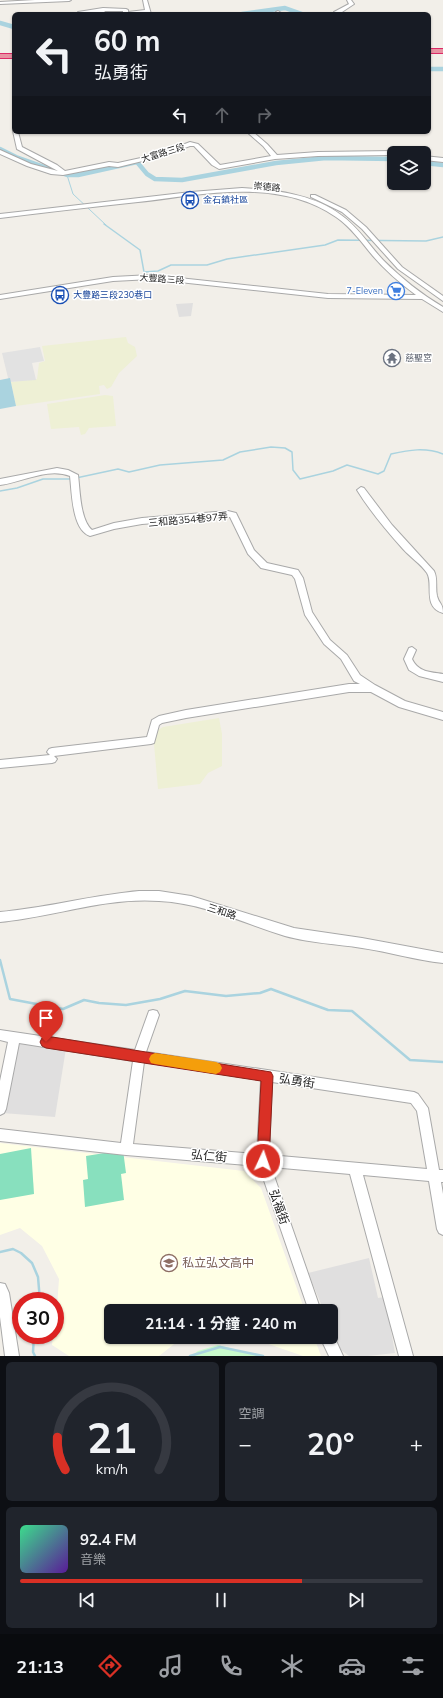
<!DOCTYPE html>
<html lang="zh-TW">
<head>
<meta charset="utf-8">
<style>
  body { margin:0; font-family:Mulish,"Noto Sans TC",sans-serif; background:#20242c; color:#f1f3f6; height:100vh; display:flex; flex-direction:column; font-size:15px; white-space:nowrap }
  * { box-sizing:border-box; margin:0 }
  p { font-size:13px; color:#9ea1a6 }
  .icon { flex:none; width:22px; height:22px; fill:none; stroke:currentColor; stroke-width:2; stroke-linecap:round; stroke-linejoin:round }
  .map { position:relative; height:1356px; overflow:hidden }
  .panel { display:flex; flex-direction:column; gap:6px; padding:6px; background:#0d0f14; flex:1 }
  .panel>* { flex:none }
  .hud { position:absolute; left:12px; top:12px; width:419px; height:122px; border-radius:6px; box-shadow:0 1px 3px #0004; background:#171b24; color:#f1f3f6; overflow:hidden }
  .controls { position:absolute; left:387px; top:146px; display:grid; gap:8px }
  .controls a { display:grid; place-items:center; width:44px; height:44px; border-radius:6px; background:#171b24; box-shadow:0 1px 3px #0004; font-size:20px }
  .speed { position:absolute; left:12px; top:1292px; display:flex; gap:8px; font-size:20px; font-weight:700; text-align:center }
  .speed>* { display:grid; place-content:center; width:52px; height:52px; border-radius:50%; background:#171b24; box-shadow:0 1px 3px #0004; line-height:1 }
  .speed .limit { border:6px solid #d22; background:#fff; color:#111 }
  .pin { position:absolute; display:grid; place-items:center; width:34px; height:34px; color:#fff; margin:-41px -17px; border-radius:50% 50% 50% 0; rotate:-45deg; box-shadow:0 0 4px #0007 }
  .pin .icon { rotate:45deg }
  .me { position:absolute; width:44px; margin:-22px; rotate:3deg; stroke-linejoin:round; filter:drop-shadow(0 0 3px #0008) }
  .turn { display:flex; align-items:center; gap:14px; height:84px; padding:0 16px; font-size:18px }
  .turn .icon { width:52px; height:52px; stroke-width:2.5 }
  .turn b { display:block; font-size:28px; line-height:34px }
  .lanes { display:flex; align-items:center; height:38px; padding:0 16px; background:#0003; justify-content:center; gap:20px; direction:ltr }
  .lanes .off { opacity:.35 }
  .big { font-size:30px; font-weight:700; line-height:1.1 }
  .panel .tile { flex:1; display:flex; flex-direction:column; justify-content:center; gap:6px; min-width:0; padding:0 14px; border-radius:6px; background:#20242c }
  .panel .dial { align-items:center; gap:0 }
  .dial svg { height:104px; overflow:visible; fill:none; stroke:#363941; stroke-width:7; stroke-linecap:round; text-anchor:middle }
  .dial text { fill:#f1f3f6; stroke:none }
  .song { display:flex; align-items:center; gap:12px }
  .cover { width:48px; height:48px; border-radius:6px; background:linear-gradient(135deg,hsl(150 70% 55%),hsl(270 70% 35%)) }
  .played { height:4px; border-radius:2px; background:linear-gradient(90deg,#d93025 70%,#363941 70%) }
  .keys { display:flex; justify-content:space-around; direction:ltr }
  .heat { display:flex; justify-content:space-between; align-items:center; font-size:22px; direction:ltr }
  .panel .tiles { flex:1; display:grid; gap:6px; grid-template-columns:1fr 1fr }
  .tile:last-child { grid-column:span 2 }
  .trip { position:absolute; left:104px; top:1304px; width:234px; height:40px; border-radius:6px; background:#171b24; box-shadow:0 1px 3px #0004; font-weight:700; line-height:40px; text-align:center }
  .dock { display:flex; height:64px; justify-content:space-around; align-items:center; background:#090b0e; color:#9ea1a6 }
  .dock .icon { width:28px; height:28px }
  .dock .selected { color:#d93025 }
  .dock b { font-size:18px; color:#f1f3f6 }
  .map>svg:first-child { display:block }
  .residential { fill:#e0dfdf }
  .education { fill:#ffffe5 }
  .farmland { fill:#eef0d5 }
  .park { fill:#c8facc }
  .pitch { fill:#88e0be }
  .parking { fill:#e2e2e2 }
  .water { fill:#aad3df }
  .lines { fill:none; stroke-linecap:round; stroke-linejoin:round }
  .stream-far2 { stroke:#aad3df; stroke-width:1 }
  .stream-far1 { stroke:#aad3df; stroke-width:1.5 }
  .stream { stroke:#aad3df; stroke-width:2.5 }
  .canal { stroke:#aad3df; stroke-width:4.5 }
  .minor-casing { stroke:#a9a9a9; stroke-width:2 }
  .highway-casing { stroke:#dc2a67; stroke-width:2 }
  .minor { fill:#fff; fill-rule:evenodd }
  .highway { fill:#e892a2; fill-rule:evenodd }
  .route { fill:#d93025; stroke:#8d1f18 }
  .slow { fill:#f59e0b }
  .labels { text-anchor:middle; stroke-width:3; stroke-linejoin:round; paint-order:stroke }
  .far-street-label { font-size:9px; fill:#222; stroke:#fff }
  .far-transit-label { font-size:9px; fill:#164399; stroke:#fff; text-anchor:start }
  .far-shop-label { font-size:9px; fill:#366cbe; stroke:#fff; text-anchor:end }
  .far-worship-label { font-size:9px; fill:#5b616d; stroke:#fff; text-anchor:start }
  .street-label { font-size:10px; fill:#222; stroke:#fff }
  .near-street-label { font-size:12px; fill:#222; stroke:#fff }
  .near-education-label { font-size:12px; fill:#785e54; stroke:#fff; text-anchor:start }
</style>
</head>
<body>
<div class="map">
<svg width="443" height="1356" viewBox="0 0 443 1356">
  <rect width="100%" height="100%" fill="#f2efe9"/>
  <g class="residential">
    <path d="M193,303L191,316L179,317L176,304Z"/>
    <path d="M15,1039L67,1042L55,1117L2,1113Z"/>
    <path d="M369,1258L378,1298L385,1297L395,1353L368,1356H349L341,1350L331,1327V1311H324L308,1273Z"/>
  </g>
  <g class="education">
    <path d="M0,1143L244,1171L261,1188L305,1311H111V1337H183L159,1356H69L52,1345L53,1335H55L59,1279L42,1246L20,1228L0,1235Z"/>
    <path d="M248,1337H314L321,1356H303Z"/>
  </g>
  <g class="farmland">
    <path d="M126,337L128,343L135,347L137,356L119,373L111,387L107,389L104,385L99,386L100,394L16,406L11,382L37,379L39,363L45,361L42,346Z"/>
    <path d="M105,395L113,396L116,426L89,428L85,434L81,435L79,427L51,429L47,404Z"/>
    <path d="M219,718L222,734V766L208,773L200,784L158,789L154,744L158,730L163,727Z"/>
  </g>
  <path class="park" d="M218,1345L259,1356H191L198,1351Z"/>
  <g class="pitch">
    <path d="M31,1148L34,1194L0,1200V1154Z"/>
    <path d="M123,1150L126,1173L121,1174L124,1200L85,1207L83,1180L88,1179L86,1156Z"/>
  </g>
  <path class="parking" d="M40,347L44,361L32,363L36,380L9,382L2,353Z"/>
  <path class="water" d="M10,378L16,406L0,409V380Z"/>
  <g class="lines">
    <path class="stream-far2" d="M67,175L73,194L106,225"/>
    <g class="stream-far1">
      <path d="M104,224L140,250L144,272L158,271L171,265H207L227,259L325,245L338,240L426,241L443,237"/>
      <path d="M76,478L118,469L129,472L160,465L223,460L240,452L271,447L285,448L292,452L293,470L300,479L333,471L347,465L378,474L384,471L391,454C409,450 425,447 443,454"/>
      <path d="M0,491L17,488L43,479H72"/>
    </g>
    <g class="stream">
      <path d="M0,960L10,999L63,1009L84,1000L99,1003L126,1005L160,999L185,991L226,996L260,993L271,989L328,1010L352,1011L410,1060L443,1062"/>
      <path d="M0,1252L13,1249L21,1253L32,1263L38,1277L40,1301"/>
      <path d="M34,1335L33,1352L35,1356"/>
      <path d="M190,1356L220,1347L263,1356"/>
    </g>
    <g class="canal">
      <path d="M242,14L285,8L302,14"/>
      <path d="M0,23L14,27"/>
      <path d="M429,69H443"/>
      <path d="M0,149L16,157L67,175H78L137,162L147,174L155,179L182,180L276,163L326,158L394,159"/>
      <path d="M424,163L443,165"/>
    </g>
    <g class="minor-casing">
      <g id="minor">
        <path d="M35,0H71L69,1L0,4V2Z"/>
        <path d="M143,0H147L151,14H147L146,13L123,14V11H104L108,14H103L99,12L80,13L78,12L103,8L126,9L128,10V12L145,10Z"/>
        <path d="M347,0H351L354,4L339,14H334V12L349,4Z"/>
        <path d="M278,11L283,14H278L276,12Z"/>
        <path d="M13,131L18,132L22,147L57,165L65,171L109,162L118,163L159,154L190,142L198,144L220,165L271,156L263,146L247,132H253L267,144L277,155L318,152L394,151L397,153H394V155L318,156L275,159L219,169L212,165L194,146H190L163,156L118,167L109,166L63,175L51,174L27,166L0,154V150L31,164L58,171L17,149Z"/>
        <path d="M424,156L443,158V162L424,160Z"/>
        <path d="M242,188C276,190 313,194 341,215C358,227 369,245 383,260C401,278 421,294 443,307V312L422,299L328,298L151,279L113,281L0,299V295L113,277L151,275L328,294L416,295C400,283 386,271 373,256C362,243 351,227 336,217C278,177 203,195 138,202C92,207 46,212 0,218V214L18,212L191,192Z"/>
        <path d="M311,195H315L346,210L366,227L402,267L443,296V301L398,269L362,229L342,212L311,197Z"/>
        <path d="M57,468L68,470L78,475C80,490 80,520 92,530L114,523L142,518L228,511L236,513L254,550L267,563L298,570L303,578L312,612L330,640L347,655L360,675L375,685L405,701L443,712V720L399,707L371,692H349L186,718L162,723L159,725L154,743L151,744L54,756L57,759L55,762L52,763L0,768V760L50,755L47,752L49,749L52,748L147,737L152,720L159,716L186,710L349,684H360L354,681L341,659L324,644L305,615L295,579L292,575L261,568L248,554L230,517L142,524L114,529L90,536C72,530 72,493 70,476C48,467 23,482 0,485V479Z"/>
        <path d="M361,487L364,488L392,525L434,571C438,579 435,587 437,596C439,604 443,603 443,613C422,607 434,584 427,573C421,564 410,557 403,549C386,530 370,511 357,490Z"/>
        <path d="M412,647L416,650L412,659C418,672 430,672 443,674V682L419,676L409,670L404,659L409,648Z"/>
        <path d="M139,891H159L191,896L294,928L362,938L443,953V963C416,960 389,952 362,948C337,944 310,943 285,936C243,923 203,903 159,901C106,897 53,917 0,922V912C47,908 92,895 139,891Z"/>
        <path d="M153,1010L157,1011L159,1015L146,1052L414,1092L418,1094L428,1108L439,1170H443V1182H441L443,1194V1235L439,1233L437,1229L429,1181L363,1175L413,1356H399L350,1174L271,1167L321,1311H309L259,1166L126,1155L0,1141V1129L121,1143L133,1061L19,1043L6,1109L4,1113L0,1115V1081L8,1042L0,1040V1030L135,1050L149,1011ZM144,1062L261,1080L257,1154L133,1144ZM272,1082L411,1103L417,1111L427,1169L269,1155Z"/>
        <path d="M0,1283L5,1284L9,1293L19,1356H5L0,1317Z"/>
        <path d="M331,1332H332L343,1356H329L320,1337H331Z"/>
      </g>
    </g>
    <g class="highway-casing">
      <g id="highway">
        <rect x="429" y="49" width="14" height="4"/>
        <rect x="0" y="54" width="14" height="4"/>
      </g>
    </g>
    <use href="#minor" class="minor"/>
    <use href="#highway" class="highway"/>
  </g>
  <path class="route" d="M46,1036L271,1072L273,1076L269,1161L267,1165L263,1167L259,1165L257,1161L261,1081L46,1048L42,1046L40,1042L42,1038Z"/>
  <path class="slow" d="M155,1053L216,1062L220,1064L222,1068L220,1072L216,1074L155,1064L151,1063L149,1059L151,1055Z"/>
  <defs>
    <g id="bus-ring" transform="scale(0.9)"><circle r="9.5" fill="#fff" stroke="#1a4fb4" stroke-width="1.5"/><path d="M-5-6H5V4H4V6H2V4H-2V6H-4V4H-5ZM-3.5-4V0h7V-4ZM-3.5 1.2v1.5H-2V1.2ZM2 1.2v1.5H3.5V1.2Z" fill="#1a4fb4"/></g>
    <g id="supermarket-ring" transform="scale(0.9)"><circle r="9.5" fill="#fff" stroke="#3f7fe0" stroke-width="1.5"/><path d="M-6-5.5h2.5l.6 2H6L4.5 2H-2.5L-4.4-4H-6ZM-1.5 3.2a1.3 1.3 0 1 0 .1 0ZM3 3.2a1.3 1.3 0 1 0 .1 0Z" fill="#3f7fe0"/></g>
    <g id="temple-ring" transform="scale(0.9)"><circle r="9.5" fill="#fff" stroke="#6b7280" stroke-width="1.5"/><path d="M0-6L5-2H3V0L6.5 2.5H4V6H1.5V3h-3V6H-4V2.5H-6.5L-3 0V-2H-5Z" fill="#6b7280"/></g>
    <g id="school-ring" transform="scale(0.9)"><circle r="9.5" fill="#fff" stroke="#8d6e63" stroke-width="1.5"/><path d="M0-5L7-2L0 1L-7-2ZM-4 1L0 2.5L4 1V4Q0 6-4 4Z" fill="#8d6e63"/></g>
  </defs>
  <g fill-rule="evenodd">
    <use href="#bus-ring" x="190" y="200"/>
    <use href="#supermarket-ring" x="396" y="291"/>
    <use href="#bus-ring" x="60" y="295"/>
    <use href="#temple-ring" x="392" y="358"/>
    <use href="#school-ring" x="169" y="1263"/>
  </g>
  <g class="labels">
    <g class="far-street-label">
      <text transform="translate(163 153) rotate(-17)" y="3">大富路三段</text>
      <text transform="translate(267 187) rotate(5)" y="3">崇德路</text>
      <text transform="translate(162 279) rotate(4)" y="3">大豐路三段</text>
    </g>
    <g class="far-transit-label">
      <text x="203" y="203">金石鎮社區</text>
      <text x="73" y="298">大豐路三段230巷口</text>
    </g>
    <g class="far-shop-label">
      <text x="383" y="294">7-Eleven</text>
    </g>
    <g class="far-worship-label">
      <text x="405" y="361">慈聖宮</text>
    </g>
    <g class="street-label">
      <text transform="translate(188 519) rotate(-5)" y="4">三和路354巷97弄</text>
      <text transform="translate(222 911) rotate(18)" y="4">三和路</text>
    </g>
    <g class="near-street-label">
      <text transform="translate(297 1081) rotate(9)" y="4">弘勇街</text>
      <text transform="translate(209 1156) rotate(5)" y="4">弘仁街</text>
      <text transform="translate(279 1207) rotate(71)" y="4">弘福街</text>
    </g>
    <g class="near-education-label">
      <text x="182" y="1267">私立弘文高中</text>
    </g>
  </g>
</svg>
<div class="controls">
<a><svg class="icon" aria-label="layers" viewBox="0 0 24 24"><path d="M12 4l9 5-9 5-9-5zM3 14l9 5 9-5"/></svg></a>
</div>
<div class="speed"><div class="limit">30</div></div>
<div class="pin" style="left:46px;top:1042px;background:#d93025"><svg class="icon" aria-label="arrive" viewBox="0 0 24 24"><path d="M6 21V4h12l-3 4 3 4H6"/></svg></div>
<svg class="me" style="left:263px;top:1161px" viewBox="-20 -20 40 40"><circle r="17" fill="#d93025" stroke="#fff" stroke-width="3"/><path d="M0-11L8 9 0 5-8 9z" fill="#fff"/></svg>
<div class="trip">21:14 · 1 分鐘 · 240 m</div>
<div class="hud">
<div class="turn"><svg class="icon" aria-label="left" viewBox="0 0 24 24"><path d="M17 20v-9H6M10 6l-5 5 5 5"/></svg><div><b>60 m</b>弘勇街</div></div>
<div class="lanes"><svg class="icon" aria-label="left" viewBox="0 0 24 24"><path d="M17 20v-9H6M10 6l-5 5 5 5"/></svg><svg class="icon off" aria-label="ahead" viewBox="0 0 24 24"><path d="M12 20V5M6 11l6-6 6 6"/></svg><svg class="icon off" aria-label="right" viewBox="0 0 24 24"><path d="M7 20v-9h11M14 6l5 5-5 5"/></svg></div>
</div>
</div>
<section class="panel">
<div class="tiles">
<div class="tile dial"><svg viewBox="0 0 100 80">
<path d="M14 69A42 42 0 1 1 86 69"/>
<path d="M14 69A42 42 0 0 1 8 44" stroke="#d93025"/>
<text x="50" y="56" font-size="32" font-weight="700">21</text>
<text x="50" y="72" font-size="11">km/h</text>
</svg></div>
<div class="tile"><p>空調</p>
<div class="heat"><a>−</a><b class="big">20°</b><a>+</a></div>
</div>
<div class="tile">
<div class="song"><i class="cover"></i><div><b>92.4 FM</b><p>音樂</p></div></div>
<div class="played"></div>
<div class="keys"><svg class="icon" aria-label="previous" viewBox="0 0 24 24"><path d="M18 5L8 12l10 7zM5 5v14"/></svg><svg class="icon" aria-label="pause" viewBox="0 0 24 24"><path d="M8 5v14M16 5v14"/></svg><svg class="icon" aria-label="next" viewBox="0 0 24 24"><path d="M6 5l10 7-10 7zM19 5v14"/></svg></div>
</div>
</div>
</section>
<nav class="dock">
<b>21:13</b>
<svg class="icon selected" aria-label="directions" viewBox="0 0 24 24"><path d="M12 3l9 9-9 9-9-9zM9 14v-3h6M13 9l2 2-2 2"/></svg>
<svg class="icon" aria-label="music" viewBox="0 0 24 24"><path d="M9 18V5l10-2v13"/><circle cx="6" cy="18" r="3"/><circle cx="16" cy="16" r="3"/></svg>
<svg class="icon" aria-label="phone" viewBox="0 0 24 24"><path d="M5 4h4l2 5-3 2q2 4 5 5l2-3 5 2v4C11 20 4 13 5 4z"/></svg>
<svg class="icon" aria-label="climate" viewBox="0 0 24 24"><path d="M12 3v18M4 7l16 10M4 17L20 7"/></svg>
<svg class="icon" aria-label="car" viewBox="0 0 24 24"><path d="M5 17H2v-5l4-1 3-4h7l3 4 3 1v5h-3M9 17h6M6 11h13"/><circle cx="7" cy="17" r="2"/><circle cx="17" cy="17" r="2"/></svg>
<svg class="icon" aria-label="filters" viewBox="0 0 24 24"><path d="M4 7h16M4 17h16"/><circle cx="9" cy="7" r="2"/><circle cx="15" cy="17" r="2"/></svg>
</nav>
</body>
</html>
